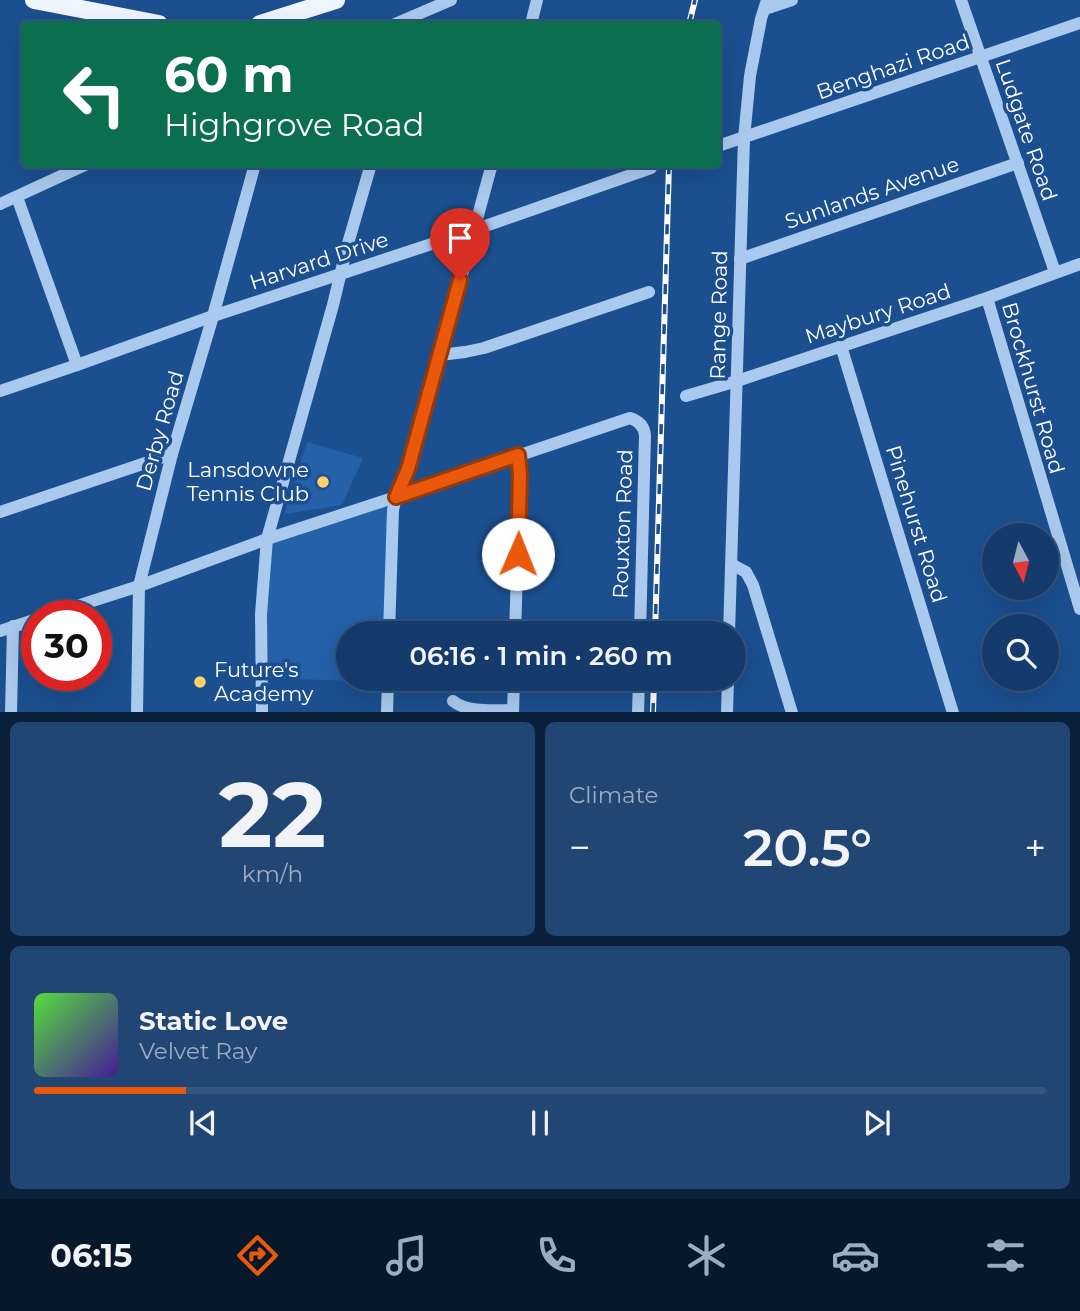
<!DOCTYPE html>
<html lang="en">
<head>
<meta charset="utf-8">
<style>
  body { margin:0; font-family:Montserrat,sans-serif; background:#214673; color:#f1f3f6; height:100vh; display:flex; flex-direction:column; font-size:26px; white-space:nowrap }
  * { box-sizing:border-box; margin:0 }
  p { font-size:23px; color:#9dadc1 }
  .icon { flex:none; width:38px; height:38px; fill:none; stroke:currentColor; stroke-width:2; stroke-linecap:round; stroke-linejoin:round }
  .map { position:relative; height:712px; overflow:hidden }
  .drawer { display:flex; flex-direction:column; gap:10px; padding:10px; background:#0b203b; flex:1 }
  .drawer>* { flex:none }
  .guide { position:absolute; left:21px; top:21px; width:700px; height:147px; border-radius:7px; box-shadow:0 7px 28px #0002,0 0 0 2px #33557e; background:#0b6e4f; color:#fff; overflow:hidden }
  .needle { width:46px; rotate:173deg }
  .fabs { position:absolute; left:982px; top:523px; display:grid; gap:14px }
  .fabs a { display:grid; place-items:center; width:77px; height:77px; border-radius:50%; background:#143b6b; box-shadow:0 7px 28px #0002,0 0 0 2px #33557e; font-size:35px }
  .speed { position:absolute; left:21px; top:600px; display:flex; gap:14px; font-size:35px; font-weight:700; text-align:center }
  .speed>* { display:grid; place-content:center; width:91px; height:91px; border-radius:50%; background:#143b6b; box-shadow:0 7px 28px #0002,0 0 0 2px #33557e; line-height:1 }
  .speed .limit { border:10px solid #d22; background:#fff; color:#111 }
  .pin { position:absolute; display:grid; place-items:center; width:60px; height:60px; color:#fff; margin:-72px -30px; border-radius:50% 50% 50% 0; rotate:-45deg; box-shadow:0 0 7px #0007 }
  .pin .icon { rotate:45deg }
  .me { position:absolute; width:77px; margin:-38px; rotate:1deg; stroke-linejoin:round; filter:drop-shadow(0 0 5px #0008) }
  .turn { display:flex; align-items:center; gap:24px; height:147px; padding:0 28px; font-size:32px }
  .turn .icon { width:91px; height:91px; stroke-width:2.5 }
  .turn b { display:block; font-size:49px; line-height:60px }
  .big { font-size:52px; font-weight:600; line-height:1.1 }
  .drawer .widget { flex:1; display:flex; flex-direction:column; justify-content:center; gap:10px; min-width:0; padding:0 24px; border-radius:10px; background:#214673 }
  .drawer .dial { align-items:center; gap:0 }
  .dial b { font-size:91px; line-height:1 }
  .song { display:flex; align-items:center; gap:21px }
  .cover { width:84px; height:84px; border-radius:10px; background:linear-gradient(135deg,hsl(110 70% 55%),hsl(260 70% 35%)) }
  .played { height:7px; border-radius:4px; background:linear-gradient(90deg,#ea580c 15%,#33557e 15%) }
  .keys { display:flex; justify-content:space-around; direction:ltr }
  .heat { display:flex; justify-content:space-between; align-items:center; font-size:38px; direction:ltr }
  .drawer .tiles { flex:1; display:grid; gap:10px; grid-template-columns:1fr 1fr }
  .widget:last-child { grid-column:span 2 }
  .trip { position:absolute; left:336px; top:621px; width:410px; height:70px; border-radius:35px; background:#143b6b; box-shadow:0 7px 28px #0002,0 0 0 2px #33557e; font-weight:600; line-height:70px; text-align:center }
  .tab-bar { display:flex; height:112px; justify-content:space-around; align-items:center; background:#08182b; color:#9dadc1 }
  .tab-bar .icon { width:49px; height:49px }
  .tab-bar .current { color:#ea580c }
  .tab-bar b { font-size:32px; color:#f1f3f6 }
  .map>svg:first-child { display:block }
  .green { fill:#2461a8 }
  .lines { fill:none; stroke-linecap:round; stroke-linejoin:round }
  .minor { stroke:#a9c9ee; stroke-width:12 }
  .major { stroke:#f0f6ff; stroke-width:18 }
  .rail-casing { stroke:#fff; stroke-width:6 }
  .rail { stroke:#1b4f8f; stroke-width:3.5; stroke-dasharray:10; stroke-linecap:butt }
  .route-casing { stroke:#983908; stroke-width:18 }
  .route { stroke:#ea580c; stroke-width:12 }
  .poi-dot { fill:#ffd166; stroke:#1b4f8f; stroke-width:2.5 }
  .labels { text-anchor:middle; stroke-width:7; stroke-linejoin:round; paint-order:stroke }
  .street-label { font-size:21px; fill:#fff; stroke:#1b4f8f }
  .poi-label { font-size:21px; fill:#fff; stroke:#1b4f8f; text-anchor:end }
</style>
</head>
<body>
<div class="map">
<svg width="1080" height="713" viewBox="0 0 1080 713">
  <rect width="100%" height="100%" fill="#1b4f8f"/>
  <g class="green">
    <path d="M307,442L363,458L342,505L284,514Z"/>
    <path d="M396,497L389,633L348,634V679H388V682L260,678L263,540Z"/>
  </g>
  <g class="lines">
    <g class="minor">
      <path d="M961,0L1055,272"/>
      <path d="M765,9L792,0"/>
      <path d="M395,24L451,0"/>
      <path d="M531,24L537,0"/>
      <path d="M718,146L1080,23"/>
      <path d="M17,197L77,365"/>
      <path d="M0,204L87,164"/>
      <path d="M740,259L1018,163"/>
      <path d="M987,298L1080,609"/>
      <path d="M841,346L953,713"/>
      <path d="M440,355L465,352L484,348L649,292"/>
      <path d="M0,391L77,365L213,316L474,230L651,168"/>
      <path d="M686,396L737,381L987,298L1080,264"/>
      <path d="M0,512L172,454"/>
      <path d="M731,564L746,572L753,585L792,713"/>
      <path d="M46,616L139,586L267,539L396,497L630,418C639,421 644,426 645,435L640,634"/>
      <path d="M0,631L37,619"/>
      <path d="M389,634L393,510L396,497L409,469L492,164"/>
      <path d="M515,634L520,473L518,455"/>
      <path d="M729,634L744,138L750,76L761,19L767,0"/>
      <path d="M453,701C467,713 495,710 513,710"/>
      <path d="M11,713L13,626"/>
      <path d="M137,713L139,586L172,454L213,316L255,164"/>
      <path d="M262,713L261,614L267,539L333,305L347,247L371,164"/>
      <path d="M387,713L388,679"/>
      <path d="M513,713L514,679"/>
      <path d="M638,713L639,679"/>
      <path d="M727,713L728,679"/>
    </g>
    <g class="major">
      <path d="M34,0L159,24"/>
      <path d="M260,24L336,0"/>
    </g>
    <g class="rail-casing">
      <g id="rail">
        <path d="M689,24L695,0"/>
        <path d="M655,634L669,164"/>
        <path d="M653,713L654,679"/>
      </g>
    </g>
    <use href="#rail" class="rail"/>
  </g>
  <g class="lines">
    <g class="route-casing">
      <path id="route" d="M460,280L408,469L396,497L518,455L520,474L518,554"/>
    </g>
    <use href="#route" class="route"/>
  </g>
  <g class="poi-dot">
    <circle cx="323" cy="482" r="7"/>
    <circle cx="200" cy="682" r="7"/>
  </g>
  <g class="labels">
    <g class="street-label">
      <text transform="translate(893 67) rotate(-19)" y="7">Benghazi Road</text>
      <text transform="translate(1026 130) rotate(71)" y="7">Ludgate Road</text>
      <text transform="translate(872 193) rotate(-19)" y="7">Sunlands Avenue</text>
      <text transform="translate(319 261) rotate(-18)" y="7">Harvard Drive</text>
      <text transform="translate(878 314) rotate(-18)" y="7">Maybury Road</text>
      <text transform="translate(719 315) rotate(-89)" y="7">Range Road</text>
      <text transform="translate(1033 388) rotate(74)" y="7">Brockhurst Road</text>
      <text transform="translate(160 431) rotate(-74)" y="7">Derby Road</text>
      <text transform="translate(623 524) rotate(-88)" y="7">Rouxton Road</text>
      <text transform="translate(916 524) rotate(73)" y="7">Pinehurst Road</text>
    </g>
    <g class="poi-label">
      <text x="309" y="477">Lansdowne<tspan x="309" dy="24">Tennis Club</tspan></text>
      <text x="214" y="677" text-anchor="start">Future's<tspan x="214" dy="24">Academy</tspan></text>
    </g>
  </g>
</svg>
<div class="fabs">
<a><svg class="needle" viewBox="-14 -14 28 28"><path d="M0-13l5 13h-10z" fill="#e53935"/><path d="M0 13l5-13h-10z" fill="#9dadc1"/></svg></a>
<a><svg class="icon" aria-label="search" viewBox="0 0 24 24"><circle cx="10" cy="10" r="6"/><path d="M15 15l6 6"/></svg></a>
</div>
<div class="speed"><div class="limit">30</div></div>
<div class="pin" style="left:460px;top:280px;background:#d93025"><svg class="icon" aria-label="arrive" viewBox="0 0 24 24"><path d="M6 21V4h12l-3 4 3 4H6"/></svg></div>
<svg class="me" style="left:518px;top:554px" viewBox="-20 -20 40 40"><circle r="19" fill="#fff"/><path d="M0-13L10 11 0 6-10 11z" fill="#ea580c"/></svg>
<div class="trip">06:16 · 1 min · 260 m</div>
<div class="guide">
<div class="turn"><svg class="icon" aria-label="left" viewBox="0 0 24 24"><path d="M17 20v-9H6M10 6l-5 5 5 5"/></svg><div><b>60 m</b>Highgrove Road</div></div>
</div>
</div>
<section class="drawer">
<div class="tiles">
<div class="widget dial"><b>22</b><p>km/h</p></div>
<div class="widget"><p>Climate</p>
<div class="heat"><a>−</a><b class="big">20.5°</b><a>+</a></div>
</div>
<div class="widget">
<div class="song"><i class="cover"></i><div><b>Static Love</b><p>Velvet Ray</p></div></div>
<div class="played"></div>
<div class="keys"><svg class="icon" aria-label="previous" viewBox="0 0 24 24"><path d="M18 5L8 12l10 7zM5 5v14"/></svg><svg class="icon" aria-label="pause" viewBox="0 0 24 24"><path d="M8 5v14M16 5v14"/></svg><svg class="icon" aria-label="next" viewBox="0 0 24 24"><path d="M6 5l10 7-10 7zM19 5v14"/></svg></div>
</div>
</div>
</section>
<nav class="tab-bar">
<b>06:15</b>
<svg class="icon current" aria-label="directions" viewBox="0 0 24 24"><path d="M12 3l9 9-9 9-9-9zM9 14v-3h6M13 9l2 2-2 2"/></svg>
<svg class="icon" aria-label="music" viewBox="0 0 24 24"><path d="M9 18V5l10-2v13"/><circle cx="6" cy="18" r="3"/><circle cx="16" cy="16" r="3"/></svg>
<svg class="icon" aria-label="phone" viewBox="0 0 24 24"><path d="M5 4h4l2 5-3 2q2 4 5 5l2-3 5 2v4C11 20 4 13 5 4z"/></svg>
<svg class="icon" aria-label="climate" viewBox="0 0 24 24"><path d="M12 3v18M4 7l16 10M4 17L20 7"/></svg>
<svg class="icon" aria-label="car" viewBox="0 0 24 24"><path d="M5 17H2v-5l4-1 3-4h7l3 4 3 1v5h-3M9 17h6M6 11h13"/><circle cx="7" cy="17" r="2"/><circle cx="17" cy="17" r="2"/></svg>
<svg class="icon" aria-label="filters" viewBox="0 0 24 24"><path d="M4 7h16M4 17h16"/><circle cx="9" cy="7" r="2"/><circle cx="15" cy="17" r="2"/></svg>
</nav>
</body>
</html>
